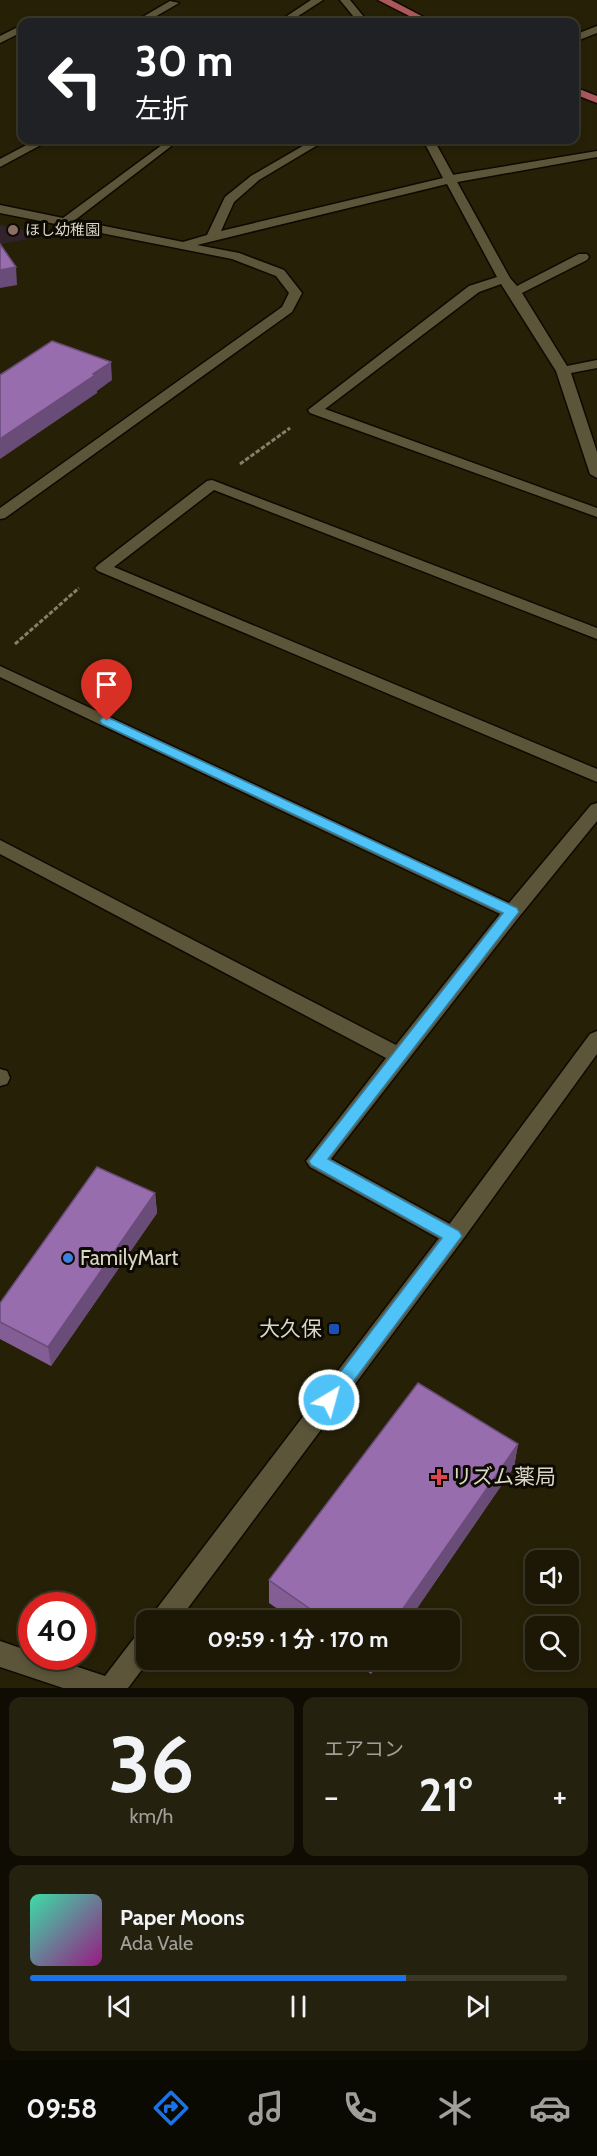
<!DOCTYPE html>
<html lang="ja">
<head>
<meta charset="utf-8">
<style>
  body { margin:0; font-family:Cabin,"Noto Sans JP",sans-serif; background:#25210f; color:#f1f3f6; height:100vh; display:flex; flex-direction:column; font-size:22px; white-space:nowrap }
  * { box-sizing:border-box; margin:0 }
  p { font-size:20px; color:#a0a09a }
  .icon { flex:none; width:33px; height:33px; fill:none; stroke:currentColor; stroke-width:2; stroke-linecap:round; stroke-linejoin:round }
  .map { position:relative; height:1688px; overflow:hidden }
  .sheet { display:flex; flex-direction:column; gap:9px; padding:9px; background:#0f0d03; flex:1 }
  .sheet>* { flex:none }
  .guide { position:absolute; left:18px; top:18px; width:561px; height:126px; border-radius:12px; box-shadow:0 3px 9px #0003,0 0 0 2px #3a3727; background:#202124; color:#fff; overflow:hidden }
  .controls { position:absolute; left:525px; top:1550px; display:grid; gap:12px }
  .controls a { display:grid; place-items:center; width:54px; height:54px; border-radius:12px; background:#1c1805; box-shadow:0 3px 9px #0003,0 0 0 2px #3a3727; font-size:30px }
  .speed { position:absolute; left:18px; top:1592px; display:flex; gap:12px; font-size:30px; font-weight:700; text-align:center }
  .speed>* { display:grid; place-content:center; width:78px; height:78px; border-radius:50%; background:#1c1805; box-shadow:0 3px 9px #0003,0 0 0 2px #3a3727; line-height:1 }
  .speed .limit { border:9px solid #d22; background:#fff; color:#111 }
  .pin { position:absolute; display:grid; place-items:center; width:51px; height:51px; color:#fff; margin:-62px -26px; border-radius:50% 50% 50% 0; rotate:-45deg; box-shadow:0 0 6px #0007 }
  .pin .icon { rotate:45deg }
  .me { position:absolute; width:66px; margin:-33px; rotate:37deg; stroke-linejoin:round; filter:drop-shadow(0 0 4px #0008) }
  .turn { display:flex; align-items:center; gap:21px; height:126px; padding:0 18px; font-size:27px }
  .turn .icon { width:78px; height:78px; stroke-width:2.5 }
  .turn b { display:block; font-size:42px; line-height:51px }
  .big { font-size:45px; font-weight:700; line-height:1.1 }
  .sheet .widget { flex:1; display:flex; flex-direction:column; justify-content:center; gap:9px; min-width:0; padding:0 21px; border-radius:12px; background:#25210f }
  .sheet .dial { align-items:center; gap:0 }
  .dial b { font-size:78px; line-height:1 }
  .song { display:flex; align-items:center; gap:18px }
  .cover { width:72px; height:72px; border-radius:9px; background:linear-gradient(135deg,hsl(160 70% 55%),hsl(310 70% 35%)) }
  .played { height:6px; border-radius:3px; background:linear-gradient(90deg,#1a73e8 70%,#3a3727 70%) }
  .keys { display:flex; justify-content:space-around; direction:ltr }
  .heat { display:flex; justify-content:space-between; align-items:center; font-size:33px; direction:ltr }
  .sheet .tiles { flex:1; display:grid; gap:9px; grid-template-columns:1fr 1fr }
  .widget:last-child { grid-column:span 2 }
  .trip { position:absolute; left:136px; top:1610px; width:324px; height:60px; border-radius:12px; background:#1c1805; box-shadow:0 3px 9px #0003,0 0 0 2px #3a3727; font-weight:700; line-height:60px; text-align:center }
  .tabs { display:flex; height:96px; justify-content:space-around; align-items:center; background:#0b0a02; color:#a0a09a }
  .tabs .icon { width:42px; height:42px }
  .tabs .active { color:#1a73e8 }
  .tabs b { font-size:27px; color:#f1f3f6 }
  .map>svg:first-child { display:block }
  .education { fill:#32222b }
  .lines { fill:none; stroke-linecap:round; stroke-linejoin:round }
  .lane-casing { stroke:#0f0900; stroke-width:3 }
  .street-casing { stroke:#0f0900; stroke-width:3 }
  .secondary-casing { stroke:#0f0900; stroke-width:3 }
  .primary-casing { stroke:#0f0900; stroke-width:3 }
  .path { stroke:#85806c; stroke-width:3; stroke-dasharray:4.5 2; stroke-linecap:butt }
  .lane { fill:#5c553a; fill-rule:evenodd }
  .street { fill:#5c553a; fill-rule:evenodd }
  .secondary { fill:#5c553a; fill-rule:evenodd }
  .primary { fill:#ac575c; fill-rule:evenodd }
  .wall { fill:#825e95 }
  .shaded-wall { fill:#6a4c79 }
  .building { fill:#976dad; stroke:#6a4c79; stroke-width:1.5 }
  .route { fill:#4fc3f7; stroke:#337fa1; stroke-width:1.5 }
  .education-dot { fill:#8d6e63; stroke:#0d0a02; stroke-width:2 }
  .shop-dot { fill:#3f7fe0; stroke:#0d0a02; stroke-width:2 }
  .transit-dot { fill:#1a4fb4; stroke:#0d0a02; stroke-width:2 }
  .health-dot { fill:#e0444e; stroke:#0d0a02; stroke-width:2 }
  .labels { text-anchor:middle; stroke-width:6; stroke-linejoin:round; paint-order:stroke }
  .far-poi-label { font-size:15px; fill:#dad6c7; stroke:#0d0a02; text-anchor:start }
  .near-poi-label { font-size:21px; fill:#dad6c7; stroke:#0d0a02; text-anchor:start }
</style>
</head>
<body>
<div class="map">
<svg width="597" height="1688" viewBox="0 0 597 1688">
  <rect width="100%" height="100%" fill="#262007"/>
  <path class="education" d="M0,225L51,235L0,244Z"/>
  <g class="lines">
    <g class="lane-casing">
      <g id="lane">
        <path d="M22,25V32L0,43V36Z"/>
        <path d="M597,151V157L452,183L446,179L452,175Z"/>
      </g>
    </g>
    <g class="street-casing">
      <g id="street">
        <path d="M311,0H323L289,22H278Z"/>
        <path d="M340,0H350L368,22H358Z"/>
        <path d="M170,1L179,3L146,22H134Z"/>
        <path d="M597,26V33L574,42V35Z"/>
        <path d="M36,140H50L0,167V159Z"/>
        <path d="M313,140H326L259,180L234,202L221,231L443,178L423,140H434L510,278L517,286L579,254H587L589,257L587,260L522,293L567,366L597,360V368L571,373L597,452V478L590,474L556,371L501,284L479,292L325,409L597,508V517L310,413L308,410L469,286L497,277L447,184L197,245L239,253L284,270L302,293L292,312L5,518L0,519V508L282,307L289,293L276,276L232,259L0,213V205L63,218L166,142L172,145L170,147L75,220L183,242L207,235L225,197L251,176Z"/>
        <path d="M212,480L597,628V639L214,490L114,567L597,769V782L98,571L95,568L98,565L207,481Z"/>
        <path d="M0,666L509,903L591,805L597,803V821L519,917L331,1159L461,1230L464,1236L461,1242L453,1245L445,1242L310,1167L306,1161L386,1058L0,854V840L396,1045L500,914L0,677Z"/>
        <path d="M0,1069L7,1071L10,1078L7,1084L0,1086Z"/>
      </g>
    </g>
    <g class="secondary-casing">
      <g id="secondary">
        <path d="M597,1031V1054L461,1242L179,1620H151L155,1611L445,1230L590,1034Z"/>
        <path d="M147,1629V1659H150L128,1688H63L0,1667V1641L32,1652V1656H45L105,1676L138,1633Z"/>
      </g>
    </g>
    <g class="primary-casing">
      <g id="primary">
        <path d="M378,0H391L433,22H421Z"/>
        <path d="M574,87L597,96V103L574,94Z"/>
      </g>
    </g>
    <g class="path">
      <path d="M240,464L290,428"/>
      <path d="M15,644L79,588"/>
    </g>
    <use href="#lane" class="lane"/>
    <use href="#street" class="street"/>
    <use href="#secondary" class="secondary"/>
    <use href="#primary" class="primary"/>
  </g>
  <g class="wall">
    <path d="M155,1193L157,1213L51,1366L0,1339V1303Z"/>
    <path d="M518,1444L514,1467L409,1620H294L269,1603V1580Z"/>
    <path d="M350,1659H382L371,1674Z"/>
  </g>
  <g class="shaded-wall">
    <path d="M16,267L17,285L0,288V270Z"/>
    <path d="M111,362L112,380L97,391V393L0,459V439Z"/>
    <path d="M155,1193L157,1213L51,1366L48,1347Z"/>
    <path d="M518,1444L514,1467L409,1620H395Z"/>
    <path d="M372,1659H382L371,1674Z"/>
  </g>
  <g class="building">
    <path d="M0,244L16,267L0,270Z"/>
    <path d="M52,341L111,362L93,374L95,375L0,439V375Z"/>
    <path d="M97,1167L155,1193L48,1347L0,1322V1303Z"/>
    <path d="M418,1383L518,1444L395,1620H326L269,1580Z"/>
  </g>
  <path class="route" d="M107,717L517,908L519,912L328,1159L459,1231L462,1236L335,1406L329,1408L323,1406L320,1400L323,1395L442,1238L311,1165L309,1161L503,913L102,724L100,721L102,718Z"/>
  <circle class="education-dot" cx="13" cy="230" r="6"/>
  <circle class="shop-dot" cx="68" cy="1258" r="6"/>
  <rect class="transit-dot" x="328" y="1323" width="12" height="12" rx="3"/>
  <path class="health-dot" d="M436 1468h6v6h6v6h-6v6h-6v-6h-6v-6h6z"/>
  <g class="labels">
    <g class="far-poi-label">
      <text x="25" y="235">ほし幼稚園</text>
    </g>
    <g class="near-poi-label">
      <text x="80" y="1265">FamilyMart</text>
      <text x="322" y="1336" text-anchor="end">大久保</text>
      <text x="451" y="1484">リズム薬局</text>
    </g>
  </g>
</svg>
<div class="controls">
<a><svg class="icon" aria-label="sound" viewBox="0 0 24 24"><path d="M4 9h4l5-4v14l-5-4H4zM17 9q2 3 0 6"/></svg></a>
<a><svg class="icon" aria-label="search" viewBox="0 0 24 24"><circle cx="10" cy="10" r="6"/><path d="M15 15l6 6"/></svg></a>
</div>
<div class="speed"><div class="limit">40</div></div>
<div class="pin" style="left:107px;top:721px;background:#d93025"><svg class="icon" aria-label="arrive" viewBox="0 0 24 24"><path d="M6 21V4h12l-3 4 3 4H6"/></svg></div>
<svg class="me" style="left:329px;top:1400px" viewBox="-20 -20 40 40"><circle r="17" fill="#4fc3f7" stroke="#fff" stroke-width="3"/><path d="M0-11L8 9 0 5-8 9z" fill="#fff"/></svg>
<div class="trip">09:59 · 1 分 · 170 m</div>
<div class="guide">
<div class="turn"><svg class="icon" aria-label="left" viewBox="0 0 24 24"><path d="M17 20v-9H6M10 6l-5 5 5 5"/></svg><div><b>30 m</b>左折</div></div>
</div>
</div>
<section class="sheet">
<div class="tiles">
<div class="widget dial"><b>36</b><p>km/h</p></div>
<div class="widget"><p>エアコン</p>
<div class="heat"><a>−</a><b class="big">21°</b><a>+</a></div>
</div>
<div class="widget">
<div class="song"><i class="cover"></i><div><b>Paper Moons</b><p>Ada Vale</p></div></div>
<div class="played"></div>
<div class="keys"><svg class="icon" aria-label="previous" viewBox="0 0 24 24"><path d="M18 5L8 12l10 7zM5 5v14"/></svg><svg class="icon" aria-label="pause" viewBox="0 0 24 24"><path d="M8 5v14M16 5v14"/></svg><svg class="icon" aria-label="next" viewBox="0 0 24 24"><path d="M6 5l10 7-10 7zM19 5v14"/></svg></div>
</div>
</div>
</section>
<nav class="tabs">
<b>09:58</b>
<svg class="icon active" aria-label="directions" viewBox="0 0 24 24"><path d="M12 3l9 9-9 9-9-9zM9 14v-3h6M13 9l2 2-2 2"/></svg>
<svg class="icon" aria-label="music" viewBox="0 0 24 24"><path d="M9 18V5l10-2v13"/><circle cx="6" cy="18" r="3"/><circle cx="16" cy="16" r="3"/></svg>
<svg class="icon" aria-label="phone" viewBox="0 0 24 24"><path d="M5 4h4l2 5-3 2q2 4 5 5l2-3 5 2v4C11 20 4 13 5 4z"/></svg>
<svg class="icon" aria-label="climate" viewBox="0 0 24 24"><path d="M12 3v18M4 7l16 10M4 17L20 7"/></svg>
<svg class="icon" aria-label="car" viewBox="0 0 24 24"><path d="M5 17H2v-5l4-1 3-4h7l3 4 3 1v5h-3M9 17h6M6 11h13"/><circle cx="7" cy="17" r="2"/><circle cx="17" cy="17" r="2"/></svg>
</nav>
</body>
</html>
